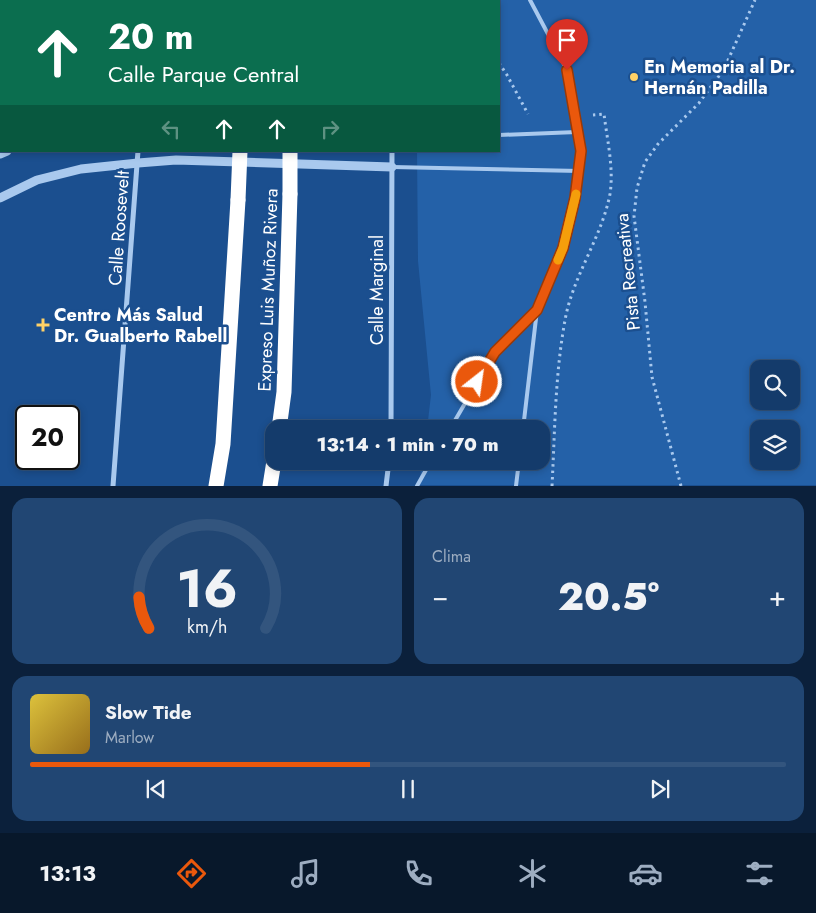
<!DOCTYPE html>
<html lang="es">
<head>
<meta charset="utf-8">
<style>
  body { margin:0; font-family:Jost,sans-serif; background:#214673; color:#f1f3f6; height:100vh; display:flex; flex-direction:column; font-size:19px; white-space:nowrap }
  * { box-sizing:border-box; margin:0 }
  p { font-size:16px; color:#9dadc1 }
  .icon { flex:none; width:28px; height:28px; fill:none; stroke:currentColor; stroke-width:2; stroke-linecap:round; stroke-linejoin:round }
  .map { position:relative; height:486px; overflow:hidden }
  .panel { display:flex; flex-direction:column; gap:12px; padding:12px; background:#0b203b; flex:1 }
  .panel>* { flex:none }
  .banner { position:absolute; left:0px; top:0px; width:500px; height:152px; box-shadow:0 2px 8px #0003,0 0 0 1px #33557e; background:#0b6e4f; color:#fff; overflow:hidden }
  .buttons { position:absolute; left:750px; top:360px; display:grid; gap:10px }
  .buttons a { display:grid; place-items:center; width:50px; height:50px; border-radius:10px; background:#143b6b; box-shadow:0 2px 8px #0003,0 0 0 1px #33557e; font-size:25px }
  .speed { position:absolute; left:15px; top:405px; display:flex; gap:10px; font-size:25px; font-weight:700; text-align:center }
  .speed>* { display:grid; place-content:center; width:65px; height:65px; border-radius:50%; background:#143b6b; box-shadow:0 2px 8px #0003,0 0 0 1px #33557e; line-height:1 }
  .speed .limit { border:2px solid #111; border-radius:8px; background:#fff; color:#111 }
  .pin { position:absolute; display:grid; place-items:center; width:42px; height:42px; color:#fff; margin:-51px -21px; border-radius:50% 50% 50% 0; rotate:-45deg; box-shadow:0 0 5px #0007 }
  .pin .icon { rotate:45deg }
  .me { position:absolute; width:55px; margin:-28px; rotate:30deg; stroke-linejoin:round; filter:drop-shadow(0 0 4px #0008) }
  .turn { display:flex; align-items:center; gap:18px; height:105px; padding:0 25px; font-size:22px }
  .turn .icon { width:65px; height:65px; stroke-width:2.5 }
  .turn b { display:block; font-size:35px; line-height:42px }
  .lanes { display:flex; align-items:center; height:48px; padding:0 25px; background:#0003; justify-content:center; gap:25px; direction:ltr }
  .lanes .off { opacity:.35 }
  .big { font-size:38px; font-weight:800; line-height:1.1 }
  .panel .widget { flex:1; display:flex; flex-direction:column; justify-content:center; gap:8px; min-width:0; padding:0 18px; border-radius:15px; background:#214673 }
  .panel .dial { align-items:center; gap:0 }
  .dial svg { height:130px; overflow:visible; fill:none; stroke:#33557e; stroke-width:7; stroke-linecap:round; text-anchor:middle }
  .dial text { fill:#f1f3f6; stroke:none }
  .song { display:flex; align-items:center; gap:15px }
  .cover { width:60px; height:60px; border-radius:8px; background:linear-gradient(135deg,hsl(50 70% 55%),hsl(40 70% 35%)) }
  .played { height:5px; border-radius:2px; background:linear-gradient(90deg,#ea580c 45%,#33557e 45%) }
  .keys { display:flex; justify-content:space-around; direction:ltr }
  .heat { display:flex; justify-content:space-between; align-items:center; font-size:28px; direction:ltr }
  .panel .tiles { flex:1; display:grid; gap:12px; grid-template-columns:1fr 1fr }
  .widget:last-child { grid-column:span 2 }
  .trip { position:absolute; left:265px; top:420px; width:285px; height:50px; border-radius:15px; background:#143b6b; box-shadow:0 2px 8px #0003,0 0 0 1px #33557e; font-weight:800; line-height:50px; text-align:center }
  .dock { display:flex; height:80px; justify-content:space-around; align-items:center; background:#08182b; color:#9dadc1 }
  .dock .icon { width:35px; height:35px }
  .dock .active { color:#ea580c }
  .dock b { font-size:22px; color:#f1f3f6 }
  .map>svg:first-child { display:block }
  .green { fill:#2461a8; fill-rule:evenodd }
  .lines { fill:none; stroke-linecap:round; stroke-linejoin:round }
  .path { stroke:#a9c9ee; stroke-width:3; stroke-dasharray:2.5 4; stroke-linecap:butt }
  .service { stroke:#a9c9ee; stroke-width:4 }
  .minor { stroke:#a9c9ee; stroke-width:5 }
  .tertiary { stroke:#a9c9ee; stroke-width:9 }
  .motorway { stroke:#fff; stroke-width:15 }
  .motorway-bridge { stroke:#fff; stroke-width:15 }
  .route-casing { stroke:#983908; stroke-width:12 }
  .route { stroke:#ea580c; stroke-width:9 }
  .slow { stroke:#f59e0b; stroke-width:9 }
  .poi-dot { fill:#ffd166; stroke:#1b4f8f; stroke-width:2 }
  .labels { text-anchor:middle; stroke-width:5; stroke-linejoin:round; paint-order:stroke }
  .poi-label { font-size:18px; font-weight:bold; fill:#fff; stroke:#1b4f8f; text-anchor:start }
  .street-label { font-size:18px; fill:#fff; stroke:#1b4f8f }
</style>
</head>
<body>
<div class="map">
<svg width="816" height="486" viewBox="0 0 816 486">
  <rect width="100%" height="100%" fill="#1b4f8f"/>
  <path class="green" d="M416,0H816V485H419L422,461H541V429H427L431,395L418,261L417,151H499V1ZM759,369H791V401H759ZM759,429H791V461H759Z"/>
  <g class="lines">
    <g class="path">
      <path d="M450,0L451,1"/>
      <path d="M499,63L507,75L528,114"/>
      <path d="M552,486C555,429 555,371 566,315C575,273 602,236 610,194C614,168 607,139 604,114L593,115"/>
      <path d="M681,486L652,377L645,302L634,216L637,188L645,162L658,144L699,103L724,69L755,0"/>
    </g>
    <g class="service">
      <path d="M499,135L577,132"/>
      <path d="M392,167L580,171"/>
      <path d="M450,429L495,352L537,310"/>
      <path d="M523,429L537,310L563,248L575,198L581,151L567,70L530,0"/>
      <path d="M417,486L431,461"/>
      <path d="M516,486L519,461"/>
    </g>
    <g class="minor">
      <path d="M138,0V1"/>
      <path d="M395,0V1"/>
      <path d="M391,429L392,151"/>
      <path d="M113,486L138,151"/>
      <path d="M386,486L389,461"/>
    </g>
    <g class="tertiary">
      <path d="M0,154L7,151"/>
      <path d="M0,198L37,180L81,169L138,163L176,160L392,167"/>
    </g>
    <g class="motorway">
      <path d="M242,0V1"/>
      <path d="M292,1V0"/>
      <path d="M279,429L284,392L290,194"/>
      <path d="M216,486L223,444L238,200"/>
      <path d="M270,486L274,461"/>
    </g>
    <g class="motorway-bridge">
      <path d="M290,194V151"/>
      <path d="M238,200L240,151"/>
    </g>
  </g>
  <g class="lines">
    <g class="route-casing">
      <path id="route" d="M477,382L495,352L537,310L563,248L575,198L581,151L567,70"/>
    </g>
    <use href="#route" class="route"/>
    <path class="slow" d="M558,260L563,248L576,194"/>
  </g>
  <g class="poi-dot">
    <circle cx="634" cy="77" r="5"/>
    <path d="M40.5 317.5h5v5h5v5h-5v5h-5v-5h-5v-5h5z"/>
  </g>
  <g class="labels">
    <g class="poi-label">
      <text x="644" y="73">En Memoria al Dr.<tspan x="644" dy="21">Hernán Padilla</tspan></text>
      <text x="54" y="321">Centro Más Salud<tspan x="54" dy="21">Dr. Gualberto Rabell</tspan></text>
    </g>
    <g class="street-label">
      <text transform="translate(119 228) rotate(-86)" y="6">Calle Roosevelt</text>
      <text transform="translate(628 272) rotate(-96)" y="6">Pista Recreativa</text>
      <text transform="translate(268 290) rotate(-88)" y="6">Expreso Luis Muñoz Rivera</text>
      <text transform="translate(377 290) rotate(-90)" y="6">Calle Marginal</text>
    </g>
  </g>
</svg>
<div class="buttons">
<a><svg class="icon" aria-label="search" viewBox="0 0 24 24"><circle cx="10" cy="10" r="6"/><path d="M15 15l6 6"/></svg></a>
<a><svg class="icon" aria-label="layers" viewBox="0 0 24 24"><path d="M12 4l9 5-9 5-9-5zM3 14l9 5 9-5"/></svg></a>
</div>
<div class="speed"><div class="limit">20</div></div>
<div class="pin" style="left:567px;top:70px;background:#d93025"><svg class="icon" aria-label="arrive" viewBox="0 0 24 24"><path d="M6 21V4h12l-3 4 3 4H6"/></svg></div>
<svg class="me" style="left:477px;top:382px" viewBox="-20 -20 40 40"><circle r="17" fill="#ea580c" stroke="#fff" stroke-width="3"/><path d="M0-11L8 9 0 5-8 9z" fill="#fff"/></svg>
<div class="trip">13:14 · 1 min · 70 m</div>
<div class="banner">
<div class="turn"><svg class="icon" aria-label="ahead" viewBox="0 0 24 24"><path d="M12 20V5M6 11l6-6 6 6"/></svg><div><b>20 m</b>Calle Parque Central</div></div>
<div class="lanes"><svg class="icon off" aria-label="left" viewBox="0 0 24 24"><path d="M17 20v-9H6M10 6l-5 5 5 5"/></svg><svg class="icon" aria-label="ahead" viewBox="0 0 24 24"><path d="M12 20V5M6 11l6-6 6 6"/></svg><svg class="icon" aria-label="ahead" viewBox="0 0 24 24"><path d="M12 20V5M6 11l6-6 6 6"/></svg><svg class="icon off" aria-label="right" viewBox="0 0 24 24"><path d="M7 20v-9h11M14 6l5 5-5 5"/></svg></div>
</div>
</div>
<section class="panel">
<div class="tiles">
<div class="widget dial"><svg viewBox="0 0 100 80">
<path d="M14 69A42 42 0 1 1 86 69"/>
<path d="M14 69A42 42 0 0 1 8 50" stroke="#ea580c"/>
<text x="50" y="56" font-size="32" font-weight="700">16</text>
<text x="50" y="72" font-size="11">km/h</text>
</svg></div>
<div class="widget"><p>Clima</p>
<div class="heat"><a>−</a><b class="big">20.5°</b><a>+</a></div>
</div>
<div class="widget">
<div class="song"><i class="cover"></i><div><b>Slow Tide</b><p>Marlow</p></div></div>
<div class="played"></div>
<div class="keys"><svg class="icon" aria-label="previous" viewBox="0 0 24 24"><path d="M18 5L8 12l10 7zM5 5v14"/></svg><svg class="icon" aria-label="pause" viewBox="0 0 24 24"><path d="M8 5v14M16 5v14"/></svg><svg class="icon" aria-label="next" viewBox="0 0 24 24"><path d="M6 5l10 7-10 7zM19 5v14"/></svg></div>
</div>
</div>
</section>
<nav class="dock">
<b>13:13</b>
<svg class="icon active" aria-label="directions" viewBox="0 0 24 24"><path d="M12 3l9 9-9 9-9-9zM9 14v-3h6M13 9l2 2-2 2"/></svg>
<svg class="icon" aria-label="music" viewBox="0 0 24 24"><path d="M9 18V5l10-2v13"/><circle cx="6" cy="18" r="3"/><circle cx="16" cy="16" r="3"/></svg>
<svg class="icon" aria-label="phone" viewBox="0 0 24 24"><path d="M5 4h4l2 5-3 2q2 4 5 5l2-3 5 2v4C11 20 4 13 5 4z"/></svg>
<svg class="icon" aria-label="climate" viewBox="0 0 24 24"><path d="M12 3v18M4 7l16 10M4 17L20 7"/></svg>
<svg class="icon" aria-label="car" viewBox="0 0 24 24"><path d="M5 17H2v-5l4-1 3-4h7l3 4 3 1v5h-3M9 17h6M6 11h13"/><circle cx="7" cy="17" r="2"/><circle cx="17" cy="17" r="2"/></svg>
<svg class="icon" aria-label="filters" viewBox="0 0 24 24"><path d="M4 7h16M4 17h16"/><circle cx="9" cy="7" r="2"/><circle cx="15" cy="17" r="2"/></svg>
</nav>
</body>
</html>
